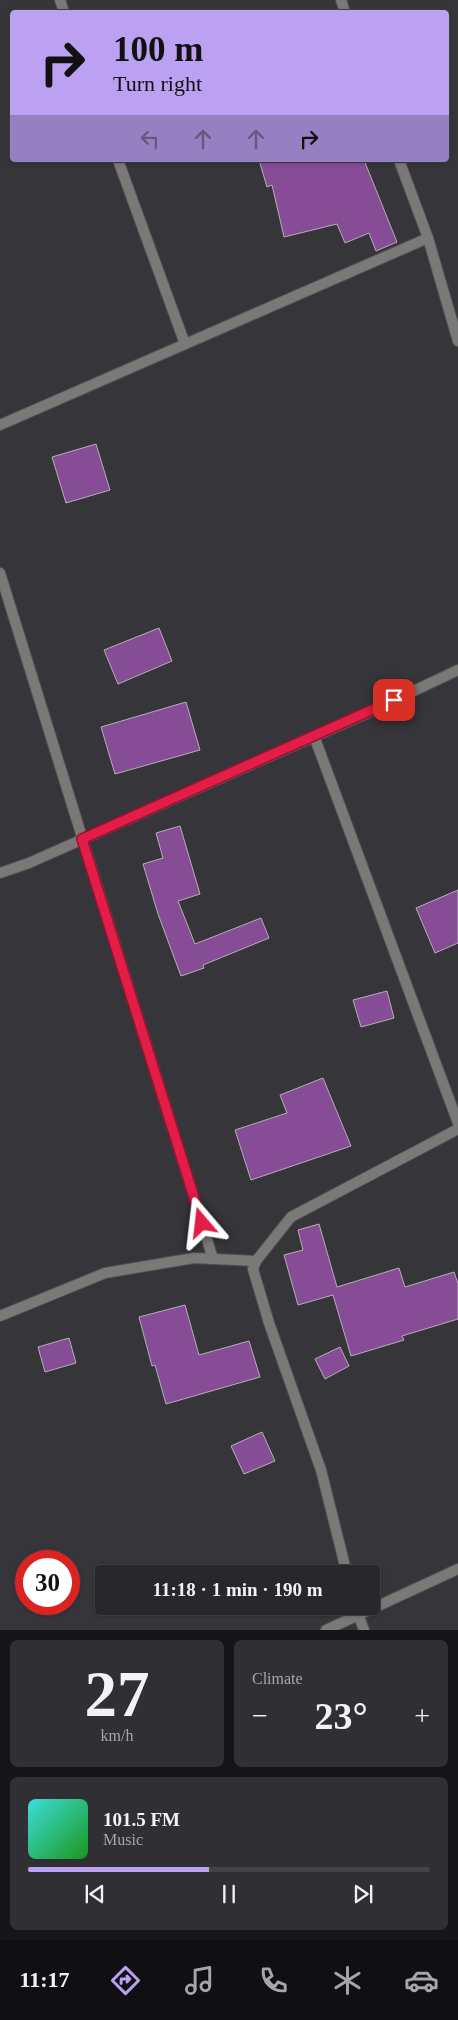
<!DOCTYPE html>
<html lang="en">
<head>
<meta charset="utf-8">
<style>
  body { margin:0; font-family:"Times New Roman",serif; background:#303034; color:#f1f3f6; height:100vh; display:flex; flex-direction:column; font-size:19px; white-space:nowrap }
  * { box-sizing:border-box; margin:0 }
  p { font-size:16px; color:#a5a6a9 }
  .icon { flex:none; width:28px; height:28px; fill:none; stroke:currentColor; stroke-width:2; stroke-linecap:round; stroke-linejoin:round }
  .map { position:relative; height:1630px; overflow:hidden }
  .drawer { display:flex; flex-direction:column; gap:10px; padding:10px; background:#161618; flex:1 }
  .drawer>* { flex:none }
  .hud { position:absolute; left:10px; top:10px; width:439px; height:152px; border-radius:5px; box-shadow:0 1px 4px #0004,0 0 0 1px #444448; background:#bca0f2; color:#111; overflow:hidden }
  .speed { position:absolute; left:15px; top:1550px; display:flex; gap:10px; font-size:25px; font-weight:700; text-align:center }
  .speed>* { display:grid; place-content:center; width:65px; height:65px; border-radius:50%; background:#28282c; box-shadow:0 1px 4px #0004,0 0 0 1px #444448; line-height:1 }
  .speed .limit { border:8px solid #d22; background:#fff; color:#111 }
  .pin { position:absolute; display:grid; place-items:center; width:42px; height:42px; color:#fff; margin:-21px; border-radius:10px; box-shadow:0 2px 8px #0006 }
  .me { position:absolute; width:55px; margin:-28px; rotate:343deg; stroke-linejoin:round; filter:drop-shadow(0 0 4px #0008) }
  .turn { display:flex; align-items:center; gap:18px; height:105px; padding:0 20px; font-size:22px }
  .turn .icon { width:65px; height:65px; stroke-width:2.5 }
  .turn b { display:block; font-size:35px; line-height:42px }
  .lanes { display:flex; align-items:center; height:48px; padding:0 20px; background:#0003; justify-content:center; gap:25px; direction:ltr }
  .lanes .off { opacity:.35 }
  .big { font-size:38px; font-weight:800; line-height:1.1 }
  .drawer .tile { flex:1; display:flex; flex-direction:column; justify-content:center; gap:8px; min-width:0; padding:0 18px; border-radius:8px; background:#303034 }
  .drawer .dial { align-items:center; gap:0 }
  .dial b { font-size:65px; line-height:1 }
  .song { display:flex; align-items:center; gap:15px }
  .cover { width:60px; height:60px; border-radius:8px; background:linear-gradient(135deg,hsl(180 70% 55%),hsl(120 70% 35%)) }
  .played { height:5px; border-radius:2px; background:linear-gradient(90deg,#bca0f2 45%,#444448 45%) }
  .keys { display:flex; justify-content:space-around; direction:ltr }
  .heat { display:flex; justify-content:space-between; align-items:center; font-size:28px; direction:ltr }
  .drawer .tiles { flex:1; display:grid; gap:10px; grid-template-columns:1fr 1fr }
  .tile:last-child { grid-column:span 2 }
  .trip { position:absolute; left:95px; top:1565px; width:285px; height:50px; border-radius:5px; background:#28282c; box-shadow:0 1px 4px #0004,0 0 0 1px #444448; font-weight:800; line-height:50px; text-align:center }
  .menu { display:flex; height:80px; justify-content:space-around; align-items:center; background:#101012; color:#a5a6a9 }
  .menu .icon { width:35px; height:35px }
  .menu .selected { color:#bca0f2 }
  .menu b { font-size:22px; color:#f1f3f6 }
  .map>svg:first-child { display:block }
  .building { fill:#874c96; stroke:#b4b0b5 }
  .lines { fill:none; stroke-linecap:round; stroke-linejoin:round }
  .street-casing { stroke:#515156; stroke-width:12 }
  .street { stroke:#7b7978; stroke-width:10 }
  .route-casing { stroke:#92132f; stroke-width:12 }
  .route { stroke:#e11d48; stroke-width:9 }
</style>
</head>
<body>
<div class="map">
<svg width="458" height="1630" viewBox="0 0 458 1630">
  <rect width="100%" height="100%" fill="#35353a"/>
  <g class="building">
    <path d="M259,160H364L397,242L376,251L369,233L345,243L337,224L284,237L272,185L267,187Z"/>
    <path d="M96,444L110,490L66,503L52,457Z"/>
    <path d="M159,628L172,661L118,684L104,650Z"/>
    <path d="M186,702L200,750L115,774L101,727Z"/>
    <path d="M180,826L200,894L178,901L195,944L261,918L269,938L203,965L204,968L181,976L158,914L143,864L163,858L156,833Z"/>
    <path d="M458,890V943L435,953L416,908Z"/>
    <path d="M387,991L394,1018L361,1027L353,1000Z"/>
    <path d="M323,1078L351,1146L251,1180L235,1130L287,1113L280,1095Z"/>
    <path d="M319,1224L337,1287L399,1268L405,1287L454,1272L458,1284V1319L402,1336L404,1340L351,1356L333,1295L298,1305L284,1255L303,1250L298,1230Z"/>
    <path d="M185,1305L199,1355L249,1341L260,1377L166,1404L155,1365L152,1366L139,1317Z"/>
    <path d="M69,1338L76,1363L45,1372L38,1347Z"/>
    <path d="M340,1347L349,1366L325,1379L315,1359Z"/>
    <path d="M262,1432L275,1461L244,1474L231,1446Z"/>
  </g>
  <g class="lines">
    <g class="street-casing">
      <g id="street">
        <path d="M60,0L64,12"/>
        <path d="M341,0L345,12"/>
        <path d="M118,160L185,344"/>
        <path d="M399,160L428,238L458,341"/>
        <path d="M0,425L428,238"/>
        <path d="M0,573L213,1259"/>
        <path d="M314,736L458,1123"/>
        <path d="M0,873L29,863L363,715L458,670"/>
        <path d="M0,1316L105,1273L194,1258L256,1261"/>
        <path d="M347,1574L321,1470L269,1323L253,1269L256,1261L291,1217L458,1129"/>
        <path d="M355,1606L364,1630"/>
        <path d="M326,1630L458,1569"/>
      </g>
    </g>
    <use href="#street" class="street"/>
  </g>
  <g class="lines">
    <g class="route-casing">
      <path id="route" d="M202,1223L82,839L394,700"/>
    </g>
    <use href="#route" class="route"/>
  </g>
</svg>
<div class="speed"><div class="limit">30</div></div>
<div class="pin" style="left:394px;top:700px;background:#d93025"><svg class="icon" aria-label="arrive" viewBox="0 0 24 24"><path d="M6 21V4h12l-3 4 3 4H6"/></svg></div>
<svg class="me" style="left:202px;top:1223px" viewBox="-20 -20 40 40"><path d="M0-17L14 15 0 8-14 15z" fill="#e11d48" stroke="#fff" stroke-width="4"/></svg>
<div class="trip">11:18 · 1 min · 190 m</div>
<div class="hud">
<div class="turn"><svg class="icon" aria-label="right" viewBox="0 0 24 24"><path d="M7 20v-9h11M14 6l5 5-5 5"/></svg><div><b>100 m</b>Turn right</div></div>
<div class="lanes"><svg class="icon off" aria-label="left" viewBox="0 0 24 24"><path d="M17 20v-9H6M10 6l-5 5 5 5"/></svg><svg class="icon off" aria-label="ahead" viewBox="0 0 24 24"><path d="M12 20V5M6 11l6-6 6 6"/></svg><svg class="icon off" aria-label="ahead" viewBox="0 0 24 24"><path d="M12 20V5M6 11l6-6 6 6"/></svg><svg class="icon" aria-label="right" viewBox="0 0 24 24"><path d="M7 20v-9h11M14 6l5 5-5 5"/></svg></div>
</div>
</div>
<section class="drawer">
<div class="tiles">
<div class="tile dial"><b>27</b><p>km/h</p></div>
<div class="tile"><p>Climate</p>
<div class="heat"><a>−</a><b class="big">23°</b><a>+</a></div>
</div>
<div class="tile">
<div class="song"><i class="cover"></i><div><b>101.5 FM</b><p>Music</p></div></div>
<div class="played"></div>
<div class="keys"><svg class="icon" aria-label="previous" viewBox="0 0 24 24"><path d="M18 5L8 12l10 7zM5 5v14"/></svg><svg class="icon" aria-label="pause" viewBox="0 0 24 24"><path d="M8 5v14M16 5v14"/></svg><svg class="icon" aria-label="next" viewBox="0 0 24 24"><path d="M6 5l10 7-10 7zM19 5v14"/></svg></div>
</div>
</div>
</section>
<nav class="menu">
<b>11:17</b>
<svg class="icon selected" aria-label="directions" viewBox="0 0 24 24"><path d="M12 3l9 9-9 9-9-9zM9 14v-3h6M13 9l2 2-2 2"/></svg>
<svg class="icon" aria-label="music" viewBox="0 0 24 24"><path d="M9 18V5l10-2v13"/><circle cx="6" cy="18" r="3"/><circle cx="16" cy="16" r="3"/></svg>
<svg class="icon" aria-label="phone" viewBox="0 0 24 24"><path d="M5 4h4l2 5-3 2q2 4 5 5l2-3 5 2v4C11 20 4 13 5 4z"/></svg>
<svg class="icon" aria-label="climate" viewBox="0 0 24 24"><path d="M12 3v18M4 7l16 10M4 17L20 7"/></svg>
<svg class="icon" aria-label="car" viewBox="0 0 24 24"><path d="M5 17H2v-5l4-1 3-4h7l3 4 3 1v5h-3M9 17h6M6 11h13"/><circle cx="7" cy="17" r="2"/><circle cx="17" cy="17" r="2"/></svg>
</nav>
</body>
</html>
